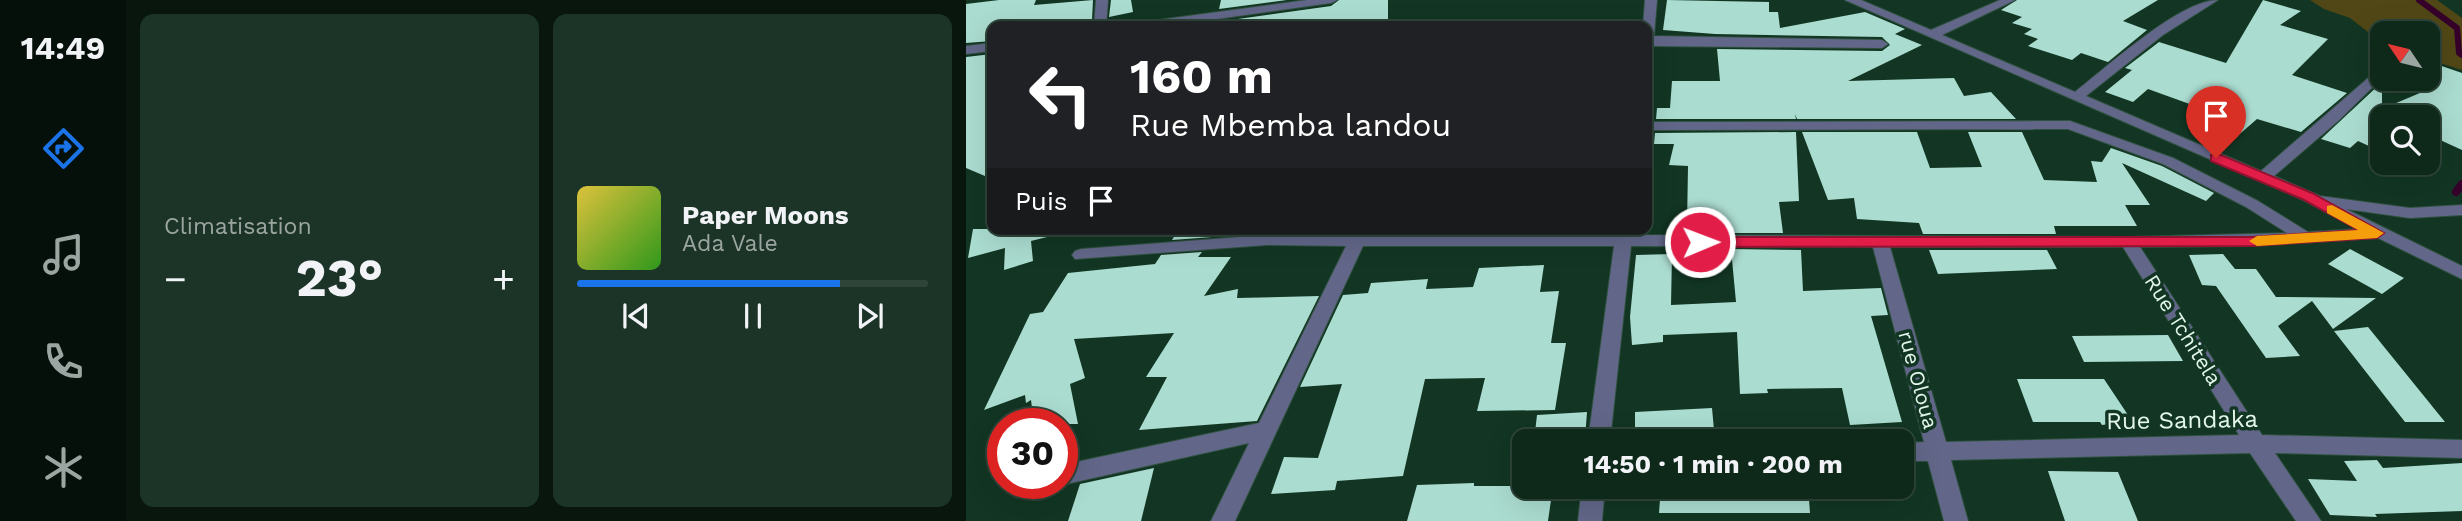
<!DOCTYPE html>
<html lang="fr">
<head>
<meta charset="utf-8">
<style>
  body { margin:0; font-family:"Work Sans",sans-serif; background:#1c3427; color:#f1f3f6; height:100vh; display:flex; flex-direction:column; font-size:26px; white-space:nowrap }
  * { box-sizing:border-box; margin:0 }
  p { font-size:23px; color:#9ba6a2 }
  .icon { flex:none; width:38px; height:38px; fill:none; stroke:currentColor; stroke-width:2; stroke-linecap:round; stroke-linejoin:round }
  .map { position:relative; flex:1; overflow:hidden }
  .sheet { display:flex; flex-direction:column; gap:14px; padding:14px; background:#08160e; width:840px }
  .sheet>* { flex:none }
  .top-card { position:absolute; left:21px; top:21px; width:665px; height:214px; border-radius:14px; box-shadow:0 7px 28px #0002,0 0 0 2px #2e4439; background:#202124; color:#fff; overflow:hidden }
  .needle { width:46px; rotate:305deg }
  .buttons { position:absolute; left:1404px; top:21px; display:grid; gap:14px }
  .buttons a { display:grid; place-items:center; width:70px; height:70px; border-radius:14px; background:#0e281a; box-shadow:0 7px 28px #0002,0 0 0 2px #2e4439; font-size:35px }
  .speed { position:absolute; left:21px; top:408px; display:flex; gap:14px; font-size:35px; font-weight:700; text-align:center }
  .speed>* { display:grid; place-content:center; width:91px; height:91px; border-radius:50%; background:#0e281a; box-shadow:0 7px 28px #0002,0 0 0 2px #2e4439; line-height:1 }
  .speed .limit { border:10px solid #d22; background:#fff; color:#111 }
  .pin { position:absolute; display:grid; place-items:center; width:60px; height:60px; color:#fff; margin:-72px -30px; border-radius:50% 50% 50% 0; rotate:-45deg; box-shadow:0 0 7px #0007 }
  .pin .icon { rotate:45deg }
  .me { position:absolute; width:77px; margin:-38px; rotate:89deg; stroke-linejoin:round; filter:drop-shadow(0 0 5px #0008) }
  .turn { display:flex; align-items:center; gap:24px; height:147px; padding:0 28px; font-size:32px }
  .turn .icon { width:91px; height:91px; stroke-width:2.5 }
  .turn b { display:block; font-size:49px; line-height:60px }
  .then { display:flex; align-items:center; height:66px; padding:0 28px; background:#0003; gap:14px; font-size:26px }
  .big { font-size:52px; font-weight:700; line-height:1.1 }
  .sheet .tile { flex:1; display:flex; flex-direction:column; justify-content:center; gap:10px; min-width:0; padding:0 24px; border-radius:14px; background:#1c3427 }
  .song { display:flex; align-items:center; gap:21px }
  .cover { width:84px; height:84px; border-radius:10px; background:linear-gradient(135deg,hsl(50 70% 55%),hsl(110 70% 35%)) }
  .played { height:7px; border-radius:4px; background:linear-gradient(90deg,#1a73e8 75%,#2e4439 75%) }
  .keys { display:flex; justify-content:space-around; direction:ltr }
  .heat { display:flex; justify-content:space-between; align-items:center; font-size:38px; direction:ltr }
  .sheet .tiles { flex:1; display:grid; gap:14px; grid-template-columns:repeat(2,1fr) }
  .trip { position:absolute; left:546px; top:429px; width:402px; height:70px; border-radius:14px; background:#0e281a; box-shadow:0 7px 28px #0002,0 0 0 2px #2e4439; font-weight:700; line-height:70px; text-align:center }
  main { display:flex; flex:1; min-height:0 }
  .dock { display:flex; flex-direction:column; width:126px; justify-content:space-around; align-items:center; background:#06100a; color:#9ba6a2 }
  .dock .icon { width:49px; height:49px }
  .dock .on { color:#1a73e8 }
  .dock b { font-size:32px; color:#f1f3f6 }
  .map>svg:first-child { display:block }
  .green { fill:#514716 }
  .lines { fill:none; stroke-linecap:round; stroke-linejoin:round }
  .stream-far1 { stroke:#35012a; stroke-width:6 }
  .stream { stroke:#35012a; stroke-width:8 }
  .building { fill:#abdcd0 }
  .minor-casing { stroke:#2f513f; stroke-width:2 }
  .minor { fill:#626789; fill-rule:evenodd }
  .route { fill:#e11d48; stroke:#92132f; stroke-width:2 }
  .slow { fill:#f59e0b }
  .labels { text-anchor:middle; stroke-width:7; stroke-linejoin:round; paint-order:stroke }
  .street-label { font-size:21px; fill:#e2f6e9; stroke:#123623 }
  .near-street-label { font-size:24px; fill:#e2f6e9; stroke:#123623 }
</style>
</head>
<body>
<main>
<nav class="dock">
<b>14:49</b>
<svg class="icon on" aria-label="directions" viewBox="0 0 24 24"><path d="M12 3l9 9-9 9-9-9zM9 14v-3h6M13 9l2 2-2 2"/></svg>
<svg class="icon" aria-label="music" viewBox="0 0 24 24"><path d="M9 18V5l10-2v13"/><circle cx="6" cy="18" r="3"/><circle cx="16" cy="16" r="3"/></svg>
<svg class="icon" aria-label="phone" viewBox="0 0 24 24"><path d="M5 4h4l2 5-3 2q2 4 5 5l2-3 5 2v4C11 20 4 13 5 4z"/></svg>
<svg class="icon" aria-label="climate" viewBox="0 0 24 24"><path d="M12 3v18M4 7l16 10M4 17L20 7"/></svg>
</nav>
<section class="sheet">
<div class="tiles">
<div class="tile"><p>Climatisation</p>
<div class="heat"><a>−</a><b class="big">23°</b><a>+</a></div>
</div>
<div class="tile">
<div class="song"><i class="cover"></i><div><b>Paper Moons</b><p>Ada Vale</p></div></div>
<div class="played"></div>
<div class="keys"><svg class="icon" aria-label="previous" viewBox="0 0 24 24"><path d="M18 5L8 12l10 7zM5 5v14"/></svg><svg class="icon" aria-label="pause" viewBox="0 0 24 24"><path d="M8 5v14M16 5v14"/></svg><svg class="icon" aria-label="next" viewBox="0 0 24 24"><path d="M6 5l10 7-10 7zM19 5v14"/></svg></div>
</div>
</div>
</section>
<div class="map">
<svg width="1496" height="521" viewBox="0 0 1496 521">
  <rect width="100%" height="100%" fill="#123623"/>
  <path class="green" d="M1344,0H1471L1496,18V70L1461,59V33H1416V43L1384,18L1358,9Z"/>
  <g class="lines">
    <path class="stream-far1" d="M1453,0L1491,28L1493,53L1496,55"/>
    <path class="stream" d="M1490,192L1496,184"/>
  </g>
  <g class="building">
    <path d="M33,0H70L68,5L127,0L126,20L92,26H26V41L0,43V4Z"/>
    <path d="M145,0H165L167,12L143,17Z"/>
    <path d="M255,0H321L253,9Z"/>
    <path d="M373,0H422V26H249L250,22L365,6Z"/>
    <path d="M701,0L803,2V12H812L814,28L899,12L939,29L929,34L956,45L882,81L988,78L998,96L1025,92L1050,119H831L829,114L830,119H690L691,108H704L706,81H754L751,49L916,51L924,45L916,37L749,34L697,30Z"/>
    <path d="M1051,0H1192L1157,21L1181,30L1142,62L1115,53L1106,60L1062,46L1072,39L1058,34L1066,29L1046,23L1056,17L1035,10Z"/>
    <path d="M1297,0L1335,11L1314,25L1362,39L1326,75L1381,93L1335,132L1291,119L1268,139L1231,126L1243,111L1182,89L1167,102L1139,92L1166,70L1159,68L1193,42L1260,63Z"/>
    <path d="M26,54V179L0,168V57Z"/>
    <path d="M1461,61L1496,73V150L1461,134V117H1423L1416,114V152L1392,141L1384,148L1355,139L1416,82V109L1461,90Z"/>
    <path d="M830,132L833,201L813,202L817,233H763L762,226H721L722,166L703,165L708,144H688L689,133Z"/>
    <path d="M836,132H951L964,168L1016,167L1002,132H1056L1078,180L1131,182L1125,161L1136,162L1145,148L1196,166L1248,193L1240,201L1156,163L1184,205H1159L1171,226H1088L1090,234H957L953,223L891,219L888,198L862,200Z"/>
    <path d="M7,229H80L81,237L65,241L67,261L38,270L39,248L2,258Z"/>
    <path d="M213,229H251L246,237L206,240Z"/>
    <path d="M765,249L835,250L837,291L915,288L922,315L905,316L936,422L884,425L876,388L801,389L802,393L774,394L771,332L697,335V342L666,345L664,317L670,255L706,254L705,305L770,302Z"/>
    <path d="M1384,249L1438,278L1416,294L1362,264Z"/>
    <path d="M963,250H1081L1091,269L972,274Z"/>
    <path d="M236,252L232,257H265L238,296L272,289L271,298L353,296L291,421L173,430L201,377H180L208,333L108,339L119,378L104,384L112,424H68L65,400L60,403L59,395L18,410L64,314L77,312L102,273L189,264L195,255Z"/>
    <path d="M1257,254L1269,269H1290L1310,297L1410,298L1367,329L1346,301L1312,326L1334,356L1300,358L1250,286L1236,285L1223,255Z"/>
    <path d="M578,265L574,292L593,291L585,343H600L589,410L511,411L519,378L459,379L437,476L371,481L369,490L305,494L318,457L352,458L376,384L334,387L377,295L402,293L405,283L462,279L460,289L507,287L513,268Z"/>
    <path d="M1402,327L1479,422H1439L1368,331Z"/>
    <path d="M1202,335L1217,361L1118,362L1106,336Z"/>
    <path d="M1051,379H1138L1166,421L1136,425L1134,422H1067Z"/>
    <path d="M746,408L749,441H669V412Z"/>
    <path d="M621,412L619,438L568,441L571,415Z"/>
    <path d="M1411,460L1417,468L1496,463V511L1409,514L1411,517L1364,515L1342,479L1391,481L1378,461Z"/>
    <path d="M188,468L175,521H102L114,484Z"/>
    <path d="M1082,471L1152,472L1172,521H1099Z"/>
    <path d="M508,483V486H587L582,521H441L451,485Z"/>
    <path d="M695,486H842L844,513H693Z"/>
  </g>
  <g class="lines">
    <g class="minor-casing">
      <g id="minor">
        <path d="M130,0H142L140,26H128Z"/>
        <path d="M341,0H371L365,3L201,26H171L177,22Z"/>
        <path d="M679,0H691L688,36L916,40L922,44L916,48L681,46V26H677Z"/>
        <path d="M879,0H895L965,30L1034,0H1049L976,35L1109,92C1141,67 1214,0 1252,0L1197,35L1120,96L1295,171L1416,66V78L1372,121L1308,176L1354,196L1444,208L1496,205V215L1444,218L1380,209L1496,266V279L1412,238L1286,246L1174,247L1296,435L1496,440V458L1309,453L1355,521H1330L1284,453L985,460L1002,521H978L962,461H936V443L958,442L907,247L665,246L644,441H622L648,246H397L269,521H245L283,443L96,485L91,483H96V465L293,423L380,246L301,245L109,259L106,255L109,251L115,249L301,235H650L651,229H667V235L1162,237L1321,233L1280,207L1197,164L1102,129L681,130V122L1104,121L1207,158L1292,201L1342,232L1394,229L1335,199ZM924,247H1157L1273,435L980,442Z"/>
        <path d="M26,43V51L0,54V46Z"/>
        <path d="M616,486H639L636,521H612Z"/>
      </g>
    </g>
    <use href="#minor" class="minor"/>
  </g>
  <path class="route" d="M1245,155H1255L1346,193L1418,233L1411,238L1286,246L734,247L727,242L734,237H1286L1392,230L1336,199L1245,161Z"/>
  <path class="slow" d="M1366,205L1418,233L1411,238L1291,246L1283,241L1291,236L1392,230L1361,213V206Z"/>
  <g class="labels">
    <g class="street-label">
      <text transform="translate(1217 330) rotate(58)" y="7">Rue Tchitela</text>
      <text transform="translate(952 380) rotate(75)" y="7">rue Oloua</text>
    </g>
    <g class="near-street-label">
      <text transform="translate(1216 420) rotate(-1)" y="8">Rue Sandaka</text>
    </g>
  </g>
</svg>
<div class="buttons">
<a><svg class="needle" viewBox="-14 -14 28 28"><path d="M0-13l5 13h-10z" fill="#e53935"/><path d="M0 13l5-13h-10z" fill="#9ba6a2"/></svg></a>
<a><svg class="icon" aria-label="search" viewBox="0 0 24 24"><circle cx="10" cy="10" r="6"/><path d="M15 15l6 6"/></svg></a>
</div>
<div class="speed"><div class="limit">30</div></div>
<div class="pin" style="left:1250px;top:158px;background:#d93025"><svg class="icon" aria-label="arrive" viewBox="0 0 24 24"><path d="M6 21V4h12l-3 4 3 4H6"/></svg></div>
<svg class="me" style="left:734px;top:242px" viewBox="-20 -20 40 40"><circle r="17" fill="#e11d48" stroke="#fff" stroke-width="3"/><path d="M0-11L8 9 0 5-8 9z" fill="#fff"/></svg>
<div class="trip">14:50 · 1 min · 200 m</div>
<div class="top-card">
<div class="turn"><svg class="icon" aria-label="left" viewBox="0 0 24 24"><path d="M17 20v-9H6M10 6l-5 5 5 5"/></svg><div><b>160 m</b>Rue Mbemba landou</div></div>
<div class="then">Puis<svg class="icon" aria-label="arrive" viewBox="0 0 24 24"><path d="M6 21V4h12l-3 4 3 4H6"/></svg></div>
</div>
</div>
</main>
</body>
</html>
